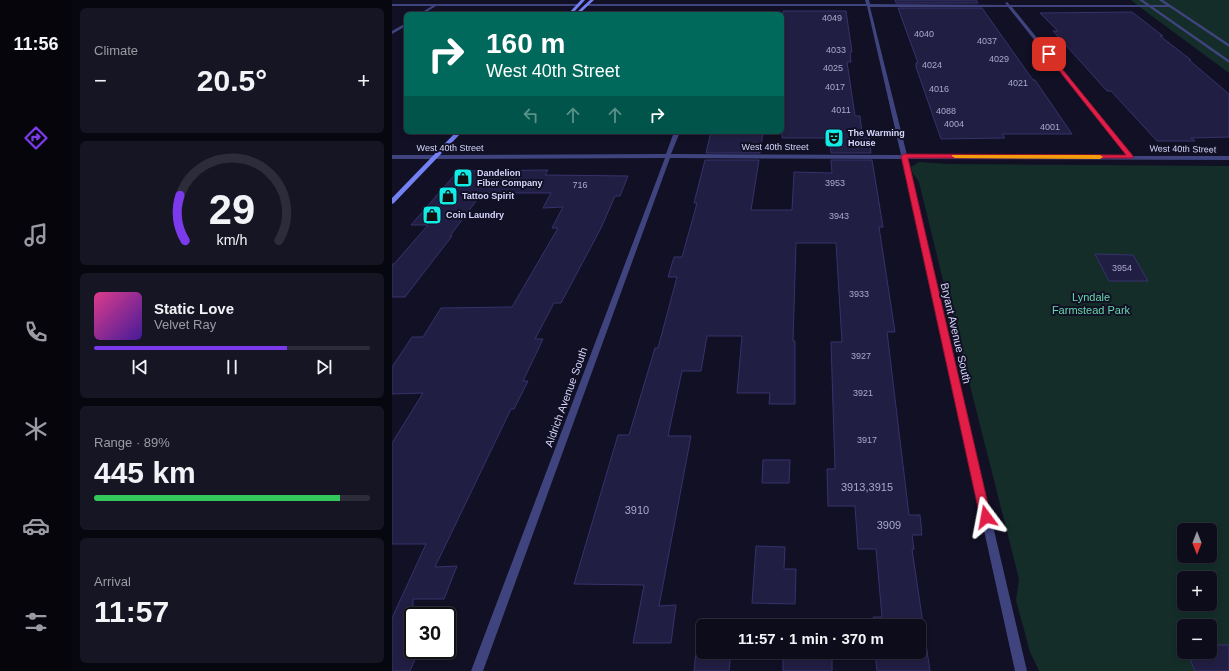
<!DOCTYPE html>
<html lang="en">
<head>
<meta charset="utf-8">
<style>
  body { margin:0; font-family:Arial,sans-serif; background:#161524; color:#f1f3f6; height:100vh; display:flex; flex-direction:column; font-size:15px; white-space:nowrap }
  * { box-sizing:border-box; margin:0 }
  p { font-size:13px; color:#9a9ba3 }
  .icon { flex:none; width:22px; height:22px; fill:none; stroke:currentColor; stroke-width:2; stroke-linecap:round; stroke-linejoin:round }
  .map { position:relative; flex:1; overflow:hidden }
  .sheet { display:flex; flex-direction:column; gap:8px; padding:8px; background:#07070f; width:320px }
  .sheet>* { flex:none }
  .guide { position:absolute; left:12px; top:12px; width:380px; height:122px; border-radius:6px; box-shadow:0 2px 6px #0003,0 0 0 1px #2d2c3a; background:#00695c; color:#fff; overflow:hidden }
  .needle { width:26px; rotate:180deg }
  .controls { position:absolute; left:785px; top:523px; display:grid; gap:8px }
  .controls a { display:grid; place-items:center; width:40px; height:40px; border-radius:6px; background:#0d0c1b; box-shadow:0 2px 6px #0003,0 0 0 1px #2d2c3a; font-size:20px }
  .speed { position:absolute; left:12px; top:607px; display:flex; gap:8px; font-size:20px; font-weight:700; text-align:center }
  .speed>* { display:grid; place-content:center; width:52px; height:52px; border-radius:50%; background:#0d0c1b; box-shadow:0 2px 6px #0003,0 0 0 1px #2d2c3a; line-height:1 }
  .speed .limit { border:2px solid #111; border-radius:6px; background:#fff; color:#111 }
  .pin { position:absolute; display:grid; place-items:center; width:34px; height:34px; color:#fff; margin:-17px; border-radius:8px; box-shadow:0 2px 6px #0006 }
  .me { position:absolute; width:44px; margin:-22px; rotate:347deg; stroke-linejoin:round; filter:drop-shadow(0 0 3px #0008) }
  .turn { display:flex; align-items:center; gap:14px; height:84px; padding:0 16px; font-size:18px }
  .turn .icon { width:52px; height:52px; stroke-width:2.5 }
  .turn b { display:block; font-size:28px; line-height:34px }
  .lanes { display:flex; align-items:center; height:38px; padding:0 16px; background:#0003; justify-content:center; gap:20px; direction:ltr }
  .lanes .off { opacity:.35 }
  .big { font-size:30px; font-weight:700; line-height:1.1 }
  .sheet .card { flex:1; display:flex; flex-direction:column; justify-content:center; gap:6px; min-width:0; padding:0 14px; border-radius:6px; background:#161524 }
  .sheet .dial { align-items:center; gap:0 }
  .dial svg { height:104px; overflow:visible; fill:none; stroke:#2d2c3a; stroke-width:7; stroke-linecap:round; text-anchor:middle }
  .dial text { fill:#f1f3f6; stroke:none }
  .song { display:flex; align-items:center; gap:12px }
  .cover { width:48px; height:48px; border-radius:6px; background:linear-gradient(135deg,hsl(330 70% 55%),hsl(260 70% 35%)) }
  .played { height:4px; border-radius:2px; background:linear-gradient(90deg,#7c3aed 70%,#2d2c3a 70%) }
  .keys { display:flex; justify-content:space-around; direction:ltr }
  .heat { display:flex; justify-content:space-between; align-items:center; font-size:22px; direction:ltr }
  .charge { height:6px; border-radius:3px; background:linear-gradient(90deg,#34c759 89%,#2d2c3a 0) }
  .trip { position:absolute; left:304px; top:619px; width:230px; height:40px; border-radius:6px; background:#0d0c1b; box-shadow:0 2px 6px #0003,0 0 0 1px #2d2c3a; font-weight:700; line-height:40px; text-align:center }
  main { display:flex; flex:1; min-height:0 }
  .tabs { display:flex; flex-direction:column; width:72px; justify-content:space-around; align-items:center; background:#05050b; color:#9a9ba3 }
  .tabs .icon { width:28px; height:28px }
  .tabs .active { color:#7c3aed }
  .tabs b { font-size:18px; color:#f1f3f6 }
  .map>svg:first-child { display:block }
  .green { fill:#142d29; fill-rule:evenodd }
  .building { fill:#211e43; stroke:#36326d }
  .lines { fill:none; stroke-linecap:round; stroke-linejoin:round }
  .minor { fill:#3f447f; fill-rule:evenodd }
  .tertiary { fill:#3f447f; fill-rule:evenodd }
  .secondary { fill:#7481f4; fill-rule:evenodd }
  .route { fill:#e11d48; stroke:#92132f }
  .slow { fill:#f59e0b }
  .labels { text-anchor:middle; stroke-width:4; stroke-linejoin:round; paint-order:stroke }
  .number-label { font-size:9px; fill:#a9a8ce }
  .far-poi-label { font-size:9px; font-weight:bold; fill:#d6d6fc; stroke:#111024; text-anchor:start }
  .far-street-label { font-size:9px; fill:#d6d6fc; stroke:#111024 }
  .park-label { font-size:11px; fill:#67d7ad; stroke:#111024 }
  .street-label { font-size:11px; fill:#d6d6fc; stroke:#111024 }
  .near-number-label { font-size:11px; fill:#a9a8ce }
</style>
</head>
<body>
<main>
<nav class="tabs">
<b>11:56</b>
<svg class="icon active" aria-label="directions" viewBox="0 0 24 24"><path d="M12 3l9 9-9 9-9-9zM9 14v-3h6M13 9l2 2-2 2"/></svg>
<svg class="icon" aria-label="music" viewBox="0 0 24 24"><path d="M9 18V5l10-2v13"/><circle cx="6" cy="18" r="3"/><circle cx="16" cy="16" r="3"/></svg>
<svg class="icon" aria-label="phone" viewBox="0 0 24 24"><path d="M5 4h4l2 5-3 2q2 4 5 5l2-3 5 2v4C11 20 4 13 5 4z"/></svg>
<svg class="icon" aria-label="climate" viewBox="0 0 24 24"><path d="M12 3v18M4 7l16 10M4 17L20 7"/></svg>
<svg class="icon" aria-label="car" viewBox="0 0 24 24"><path d="M5 17H2v-5l4-1 3-4h7l3 4 3 1v5h-3M9 17h6M6 11h13"/><circle cx="7" cy="17" r="2"/><circle cx="17" cy="17" r="2"/></svg>
<svg class="icon" aria-label="filters" viewBox="0 0 24 24"><path d="M4 7h16M4 17h16"/><circle cx="9" cy="7" r="2"/><circle cx="15" cy="17" r="2"/></svg>
</nav>
<section class="sheet">
<div class="card"><p>Climate</p>
<div class="heat"><a>−</a><b class="big">20.5°</b><a>+</a></div>
</div>
<div class="card dial"><svg viewBox="0 0 100 80">
<path d="M14 69A42 42 0 1 1 86 69"/>
<path d="M14 69A42 42 0 0 1 10 34" stroke="#7c3aed"/>
<text x="50" y="56" font-size="32" font-weight="700">29</text>
<text x="50" y="72" font-size="11">km/h</text>
</svg></div>
<div class="card">
<div class="song"><i class="cover"></i><div><b>Static Love</b><p>Velvet Ray</p></div></div>
<div class="played"></div>
<div class="keys"><svg class="icon" aria-label="previous" viewBox="0 0 24 24"><path d="M18 5L8 12l10 7zM5 5v14"/></svg><svg class="icon" aria-label="pause" viewBox="0 0 24 24"><path d="M8 5v14M16 5v14"/></svg><svg class="icon" aria-label="next" viewBox="0 0 24 24"><path d="M6 5l10 7-10 7zM19 5v14"/></svg></div>
</div>
<div class="card"><p>Range · 89%</p><b class="big">445 km</b><div class="charge"></div></div>
<div class="card"><p>Arrival</p><b class="big">11:57</b></div>
</section>
<div class="map">
<svg width="837" height="671" viewBox="0 0 837 671">
  <rect width="100%" height="100%" fill="#111024"/>
  <g class="green">
    <path d="M739,0H837V73L749,8Z"/>
    <path d="M527,162L556,164L837,166V671H647L638,652L624,600L627,579L570,354C560,339 552,319 556,301L527,182C523,176 520,174 519,167ZM792,530H818V556H792ZM792,578H818V604H792ZM792,626H818V652H792Z"/>
  </g>
  <g class="building">
    <path d="M503,0H584L586,3H504Z"/>
    <path d="M506,8H590L641,80H643L680,134H610L613,138L549,139L524,67V63H526Z"/>
    <path d="M391,11H454L460,52H458L459,62H455L463,116H468L470,133H477L479,153H439L438,138H390Z"/>
    <path d="M740,12L771,36H768L799,60H797L837,94V137L799,138L803,141H765L719,91H715L680,52L661,31H666L648,13Z"/>
    <path d="M319,132H371L368,153H314Z"/>
    <path d="M313,160H367L359,210H400L402,172L440,173L439,160H480L491,227H487L503,332H495L517,515H528L530,535H520L522,549H520L538,671H485L483,652H527V626H482L481,617H490L484,549H466L463,506H436L435,469H443L439,342H450L444,243H404L401,341H403V404H377L378,393H345L350,336H315L309,371H290L276,436H299L267,606L284,605L279,643H241L252,585L182,584L226,435H237L263,348H266L285,277H276L282,257H290L305,203H302Z"/>
    <path d="M156,170L153,175L236,176L228,196H223L209,228L169,303H162L143,339H151L131,381H136L122,409H119L43,567L65,566L52,599H21V650H27L18,671H0V618L34,544H0V443L31,393L0,394V367L20,337H31L49,308L120,307L166,228H160L171,207L151,208L159,193H90L58,236H60L13,297H0V264H2L36,225H19L66,171Z"/>
    <path d="M703,254L741,255L756,281H717Z"/>
    <path d="M371,460H398L397,483H370Z"/>
    <path d="M364,546L393,547L392,569H404L403,604L360,603Z"/>
    <path d="M393,620H440V626H392Z"/>
    <path d="M818,645H837V671H803L795,652H818Z"/>
    <path d="M304,652H339L337,671H302Z"/>
    <rect x="391" y="652" width="49" height="19"/>
  </g>
  <g class="lines">
    <g class="minor">
      <path d="M473,0H477L478,4L615,5L613,3L615,2L618,5H778L777,7H620L741,156H837V160L515,159L635,671H623L510,159L278,158L91,671H79L273,158L44,159L41,157L44,155L274,154L282,132H288L279,154L509,155L475,6H195L193,5L195,4H474ZM478,7H616L735,156L515,155Z"/>
      <path d="M0,4H186L188,5L186,6H44L31,14H27L40,6H0Z"/>
      <path d="M14,23V26L0,34V31Z"/>
    </g>
    <g class="tertiary">
      <path d="M747,0H751L837,60V63Z"/>
      <path d="M767,0H771L837,44V47Z"/>
      <path d="M0,155H44L47,157L44,159H0Z"/>
    </g>
    <g class="secondary">
      <path d="M189,0H193L180,14H176Z"/>
      <path d="M198,0H202L187,14H183Z"/>
      <path d="M64,132H70L2,203L0,204V198Z"/>
    </g>
  </g>
  <path class="route" d="M654,54H658L741,156V158H516L599,517L598,521L594,523L589,521L588,517L509,156L512,154L734,155Z"/>
  <path class="slow" d="M560,155H708L711,157L708,159L563,158L560,156Z"/>
  <defs>
    <g id="theatre-square" transform="scale(1)"><rect x="-9" y="-9" width="18" height="18" rx="4" fill="#12ece7" stroke="#111024"/><path d="M-5-5.5Q0-4 5-5.5V0Q5 5 0 6Q-5 5-5 0ZM-3.3-2.5H-1v1.5H-3.3ZM1-2.5H3.3v1.5H1ZM-2.8 1Q0 5.5 2.8 1Z" fill="#111"/></g>
    <g id="shop-square" transform="scale(1)"><rect x="-9" y="-9" width="18" height="18" rx="4" fill="#12ece7" stroke="#111024"/><path d="M-5-2.5h2.3a2.7 3.5 0 0 1 5.4 0H5L5.5 6h-11ZM-1.5-2.5h3a1.5 2.3 0 0 0-3 0Z" fill="#111"/></g>
  </defs>
  <g fill-rule="evenodd">
    <use href="#theatre-square" x="442" y="138"/>
    <use href="#shop-square" x="71" y="178"/>
    <use href="#shop-square" x="56" y="196"/>
    <use href="#shop-square" x="40" y="215"/>
  </g>
  <g class="labels">
    <g class="number-label">
      <text x="440" y="21">4049</text>
      <text x="532" y="37">4040</text>
      <text x="595" y="44">4037</text>
      <text x="444" y="53">4033</text>
      <text x="607" y="62">4029</text>
      <text x="540" y="68">4024</text>
      <text x="441" y="71">4025</text>
      <text x="626" y="86">4021</text>
      <text x="443" y="90">4017</text>
      <text x="547" y="92">4016</text>
      <text x="449" y="113">4011</text>
      <text x="554" y="114">4088</text>
      <text x="562" y="127">4004</text>
      <text x="658" y="130">4001</text>
      <text x="443" y="186">3953</text>
      <text x="188" y="188">716</text>
      <text x="447" y="219">3943</text>
      <text x="730" y="271">3954</text>
      <text x="467" y="297">3933</text>
      <text x="469" y="359">3927</text>
      <text x="471" y="396">3921</text>
      <text x="475" y="443">3917</text>
    </g>
    <g class="far-poi-label">
      <text x="456" y="136">The Warming<tspan x="456" dy="10">House</tspan></text>
      <text x="85" y="176">Dandelion<tspan x="85" dy="10">Fiber Company</tspan></text>
      <text x="70" y="199">Tattoo Spirit</text>
      <text x="54" y="218">Coin Laundry</text>
    </g>
    <g class="far-street-label">
      <text x="383" y="150">West 40th Street</text>
      <text x="58" y="151">West 40th Street</text>
      <text transform="translate(791 149) rotate(1)" y="3">West 40th Street</text>
    </g>
    <g class="park-label">
      <text x="699" y="301">Lyndale<tspan x="699" dy="13">Farmstead Park</tspan></text>
    </g>
    <g class="street-label">
      <text transform="translate(564 333) rotate(77)" y="4">Bryant Avenue South</text>
      <text transform="translate(174 397) rotate(-70)" y="4">Aldrich Avenue South</text>
    </g>
    <g class="near-number-label">
      <text x="475" y="491">3913,3915</text>
      <text x="245" y="514">3910</text>
      <text x="497" y="529">3909</text>
    </g>
  </g>
</svg>
<div class="controls">
<a><svg class="needle" viewBox="-14 -14 28 28"><path d="M0-13l5 13h-10z" fill="#e53935"/><path d="M0 13l5-13h-10z" fill="#9a9ba3"/></svg></a>
<a>+</a>
<a>−</a>
</div>
<div class="speed"><div class="limit">30</div></div>
<div class="pin" style="left:657px;top:54px;background:#d93025"><svg class="icon" aria-label="arrive" viewBox="0 0 24 24"><path d="M6 21V4h12l-3 4 3 4H6"/></svg></div>
<svg class="me" style="left:594px;top:517px" viewBox="-20 -20 40 40"><path d="M0-17L14 15 0 8-14 15z" fill="#e11d48" stroke="#fff" stroke-width="4"/></svg>
<div class="trip">11:57 · 1 min · 370 m</div>
<div class="guide">
<div class="turn"><svg class="icon" aria-label="right" viewBox="0 0 24 24"><path d="M7 20v-9h11M14 6l5 5-5 5"/></svg><div><b>160 m</b>West 40th Street</div></div>
<div class="lanes"><svg class="icon off" aria-label="left" viewBox="0 0 24 24"><path d="M17 20v-9H6M10 6l-5 5 5 5"/></svg><svg class="icon off" aria-label="ahead" viewBox="0 0 24 24"><path d="M12 20V5M6 11l6-6 6 6"/></svg><svg class="icon off" aria-label="ahead" viewBox="0 0 24 24"><path d="M12 20V5M6 11l6-6 6 6"/></svg><svg class="icon" aria-label="right" viewBox="0 0 24 24"><path d="M7 20v-9h11M14 6l5 5-5 5"/></svg></div>
</div>
</div>
</main>
</body>
</html>
